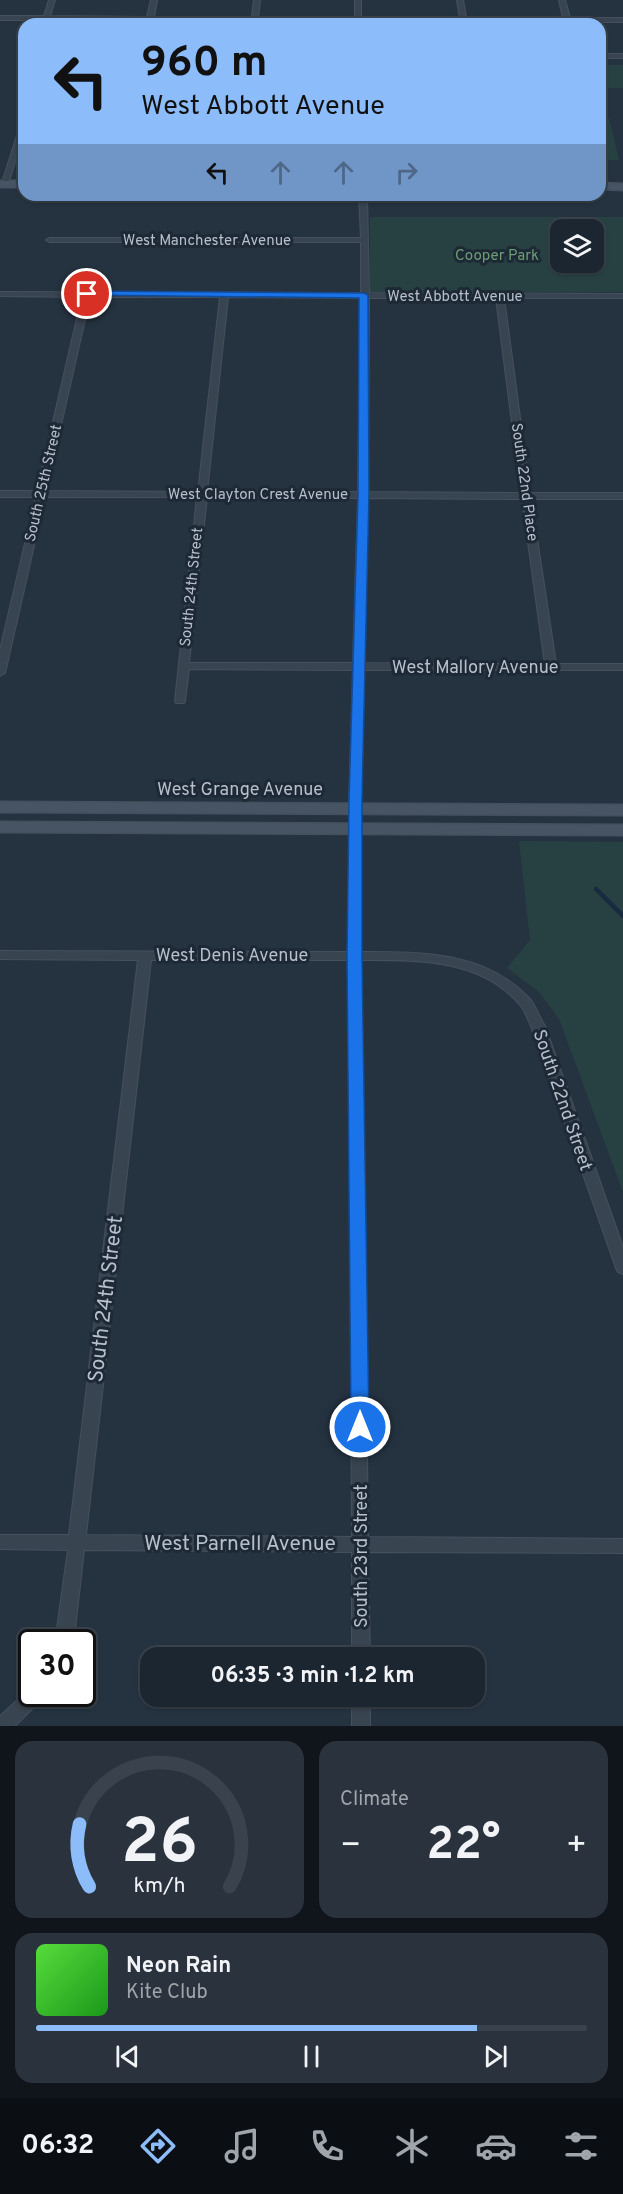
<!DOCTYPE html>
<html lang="en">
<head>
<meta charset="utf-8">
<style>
  body { margin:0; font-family:Overpass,sans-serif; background:#29323d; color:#f1f3f6; height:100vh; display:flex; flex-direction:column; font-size:22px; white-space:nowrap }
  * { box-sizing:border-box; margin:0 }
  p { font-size:20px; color:#a0a5ab }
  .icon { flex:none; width:33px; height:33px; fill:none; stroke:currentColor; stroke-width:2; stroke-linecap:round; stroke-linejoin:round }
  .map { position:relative; height:1726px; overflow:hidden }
  .panel { display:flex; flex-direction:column; gap:15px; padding:15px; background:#0f151b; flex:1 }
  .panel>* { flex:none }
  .banner { position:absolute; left:18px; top:18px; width:588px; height:183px; border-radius:18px; box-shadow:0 2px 4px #0004,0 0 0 2px #3a434d; background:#8cbcfa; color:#111; overflow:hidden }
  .controls { position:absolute; left:550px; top:219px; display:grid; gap:12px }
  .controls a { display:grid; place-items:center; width:54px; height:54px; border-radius:12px; background:#1c2631; box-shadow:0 2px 4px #0004,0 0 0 2px #3a434d; font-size:30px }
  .speed { position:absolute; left:18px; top:1629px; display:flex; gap:12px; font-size:30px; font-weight:700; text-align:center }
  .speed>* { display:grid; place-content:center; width:78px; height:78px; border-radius:50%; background:#1c2631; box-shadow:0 2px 4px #0004,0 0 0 2px #3a434d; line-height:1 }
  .speed .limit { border:3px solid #111; border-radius:9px; background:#fff; color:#111 }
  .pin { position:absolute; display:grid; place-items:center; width:51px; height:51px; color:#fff; margin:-26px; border:3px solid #fff; border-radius:50%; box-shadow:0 2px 6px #0007 }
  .me { position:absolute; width:66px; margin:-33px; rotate:0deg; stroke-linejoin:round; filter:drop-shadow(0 0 4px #0008) }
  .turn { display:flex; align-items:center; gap:21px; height:126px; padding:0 24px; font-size:27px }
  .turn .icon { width:78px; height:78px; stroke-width:2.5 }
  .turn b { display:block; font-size:42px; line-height:51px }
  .lanes { display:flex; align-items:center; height:57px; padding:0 24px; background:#0003; justify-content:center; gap:30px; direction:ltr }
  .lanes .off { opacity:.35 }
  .big { font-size:45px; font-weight:700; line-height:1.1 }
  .panel .tile { flex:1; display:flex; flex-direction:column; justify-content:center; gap:9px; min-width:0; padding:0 21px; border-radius:18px; background:#29323d }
  .panel .dial { align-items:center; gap:0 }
  .dial svg { height:156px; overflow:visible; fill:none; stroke:#3a434d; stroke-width:7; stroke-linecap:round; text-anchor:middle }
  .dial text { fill:#f1f3f6; stroke:none }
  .song { display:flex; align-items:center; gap:18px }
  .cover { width:72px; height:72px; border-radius:9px; background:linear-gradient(135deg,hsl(110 70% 55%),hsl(120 70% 35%)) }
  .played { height:6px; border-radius:3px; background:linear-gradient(90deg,#8cbcfa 80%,#3a434d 80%) }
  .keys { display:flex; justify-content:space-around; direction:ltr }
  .heat { display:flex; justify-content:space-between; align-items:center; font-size:33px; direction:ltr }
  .panel .tiles { flex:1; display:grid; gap:15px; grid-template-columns:1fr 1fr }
  .tile:last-child { grid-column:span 2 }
  .trip { position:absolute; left:140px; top:1647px; width:345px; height:60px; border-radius:18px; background:#1c2631; box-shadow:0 2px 4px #0004,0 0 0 2px #3a434d; font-weight:700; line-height:60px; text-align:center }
  .dock { display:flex; height:96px; justify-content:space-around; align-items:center; background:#0b0f14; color:#a0a5ab }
  .dock .icon { width:42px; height:42px }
  .dock .active { color:#8cbcfa }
  .dock b { font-size:27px; color:#f1f3f6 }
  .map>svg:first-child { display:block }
  .green { fill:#274142; fill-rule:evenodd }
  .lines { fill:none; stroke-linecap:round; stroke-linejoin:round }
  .stream { stroke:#172a40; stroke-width:4.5 }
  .street-casing { stroke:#46505d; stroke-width:2 }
  .secondary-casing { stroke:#46505d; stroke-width:3 }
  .street { fill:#394451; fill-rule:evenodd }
  .secondary { fill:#475464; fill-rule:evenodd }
  .route { fill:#1a73e8; stroke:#114b97; stroke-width:1.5 }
  .labels { text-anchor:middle; stroke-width:6; stroke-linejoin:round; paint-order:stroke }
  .far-street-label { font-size:15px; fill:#b6bfcb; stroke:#1e2936 }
  .far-park-label { font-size:15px; fill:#6d9d75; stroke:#1e2936 }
  .street-label { font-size:18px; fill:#b6bfcb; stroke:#1e2936 }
  .near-street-label { font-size:21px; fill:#b6bfcb; stroke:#1e2936 }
</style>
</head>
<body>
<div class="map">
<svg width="623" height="1726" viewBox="0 0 623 1726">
  <rect width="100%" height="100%" fill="#253341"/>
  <g class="green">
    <rect x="600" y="65" width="23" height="23"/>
    <path d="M600,118H609L619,160H600Z"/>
    <path d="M370,217H623V292H370ZM561,230H594V262H561Z"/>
    <path d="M519,841L623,842V1192L559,1019L539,992L507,968L530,940Z"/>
  </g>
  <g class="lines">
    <path class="stream" d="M596,889L623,916"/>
    <g class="street-casing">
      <g id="street">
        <path d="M49,0H55L50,16L147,17L151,0H157L154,17H252L254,0H260L258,17H355V0H361V17L460,18L457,0H463L466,18H563L559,0H565L570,18H623V22L361,21V24H355V21L48,20L47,24H41L42,20H0V16H44Z"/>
        <rect x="600" y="54" width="23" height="4"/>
        <path d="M24,121V134L8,184L1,186L21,123Z"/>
        <path d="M359,195H367L369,293L623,294V298H504L530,493H623V499H531L556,664H623V670H364L361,809V952C420,952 485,951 529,998C536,1006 539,1017 545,1026L623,1247V1274L618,1272L616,1268L531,1026C528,1019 525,1011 521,1006C482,958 416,960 361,960L368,1537L623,1539V1553L368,1552L370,1658H352V1552L84,1550L75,1629L71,1642H54L57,1629L68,1550L0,1549V1535H69L138,960L0,959V951L349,952V809L353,670L189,669L185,701L184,703H176L175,701L197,497H45L5,673L0,676V650L36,497H0V491H37L82,297L0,296V292L361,293V242H50L46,240L50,238H361ZM90,297H220L198,492L46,491ZM228,297L361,298L358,492H207ZM369,298H496L521,493L368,492ZM207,497L358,498L353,663H189ZM368,498L522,499L545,664L364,663ZM151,960H349L352,1537L86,1535Z"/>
        <path d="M32,1687V1694H44L41,1700L15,1726H0V1716Z"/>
        <rect x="352" y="1696" width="18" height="30"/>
      </g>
    </g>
    <g class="secondary-casing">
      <g id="secondary">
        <rect x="0" y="181" width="24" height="6"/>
        <path d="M600,183L623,184V190L600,189Z"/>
        <path d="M0,802L623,805V815L0,812Z"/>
        <path d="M0,822L623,825V835L0,832Z"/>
      </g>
    </g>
    <use href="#street" class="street"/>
    <use href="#secondary" class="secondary"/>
  </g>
  <path class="route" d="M87,291L364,293L368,295L369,494L362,799V956L369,1427L366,1433L360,1435L354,1433L351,1427L347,956L349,799L358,494L359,298L83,295V292Z"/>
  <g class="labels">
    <g class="far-street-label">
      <text x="207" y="245">West Manchester Avenue</text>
      <text x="455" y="301">West Abbott Avenue</text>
      <text transform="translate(525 482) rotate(82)" y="5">South 22nd Place</text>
      <text transform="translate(43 483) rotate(-77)" y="5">South 25th Street</text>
      <text x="258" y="499">West Clayton Crest Avenue</text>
      <text transform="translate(191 587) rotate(-84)" y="5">South 24th Street</text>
    </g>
    <g class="far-park-label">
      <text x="497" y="260">Cooper Park</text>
    </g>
    <g class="street-label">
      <text x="475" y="673">West Mallory Avenue</text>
      <text x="240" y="795">West Grange Avenue</text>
      <text x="232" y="961">West Denis Avenue</text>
      <text transform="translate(563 1100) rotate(71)" y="6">South 22nd Street</text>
      <text transform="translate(361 1556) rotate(-90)" y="6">South 23rd Street</text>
    </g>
    <g class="near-street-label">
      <text transform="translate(105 1299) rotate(-83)" y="7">South 24th Street</text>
      <text x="240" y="1550">West Parnell Avenue</text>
    </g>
  </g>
</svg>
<div class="controls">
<a><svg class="icon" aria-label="layers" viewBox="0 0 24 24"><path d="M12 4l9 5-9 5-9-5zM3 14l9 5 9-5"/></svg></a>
</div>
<div class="speed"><div class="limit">30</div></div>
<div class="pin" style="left:87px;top:294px;background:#d93025"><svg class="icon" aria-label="arrive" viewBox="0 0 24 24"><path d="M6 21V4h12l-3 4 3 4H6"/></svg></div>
<svg class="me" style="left:360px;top:1427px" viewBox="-20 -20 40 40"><circle r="17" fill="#1a73e8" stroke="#fff" stroke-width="3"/><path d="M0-11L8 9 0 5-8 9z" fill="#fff"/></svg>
<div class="trip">06:35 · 3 min · 1.2 km</div>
<div class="banner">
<div class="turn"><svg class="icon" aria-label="left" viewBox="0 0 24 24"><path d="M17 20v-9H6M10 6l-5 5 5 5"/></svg><div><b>960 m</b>West Abbott Avenue</div></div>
<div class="lanes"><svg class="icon" aria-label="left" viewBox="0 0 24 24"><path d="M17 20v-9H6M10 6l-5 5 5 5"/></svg><svg class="icon off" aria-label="ahead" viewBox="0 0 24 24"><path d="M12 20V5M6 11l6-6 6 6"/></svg><svg class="icon off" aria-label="ahead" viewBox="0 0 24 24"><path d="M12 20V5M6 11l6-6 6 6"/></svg><svg class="icon off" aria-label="right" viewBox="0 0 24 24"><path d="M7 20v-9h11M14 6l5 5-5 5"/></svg></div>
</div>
</div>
<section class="panel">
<div class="tiles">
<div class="tile dial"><svg viewBox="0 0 100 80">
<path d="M14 69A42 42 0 1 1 86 69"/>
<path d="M14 69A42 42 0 0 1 9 37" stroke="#8cbcfa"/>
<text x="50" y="56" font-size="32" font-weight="700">26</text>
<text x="50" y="72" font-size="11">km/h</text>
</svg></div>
<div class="tile"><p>Climate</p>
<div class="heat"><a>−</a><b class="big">22°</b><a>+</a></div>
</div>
<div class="tile">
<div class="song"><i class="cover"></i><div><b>Neon Rain</b><p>Kite Club</p></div></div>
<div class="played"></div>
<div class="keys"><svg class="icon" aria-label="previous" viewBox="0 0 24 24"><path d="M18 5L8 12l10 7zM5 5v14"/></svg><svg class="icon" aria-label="pause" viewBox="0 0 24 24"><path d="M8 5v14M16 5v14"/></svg><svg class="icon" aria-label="next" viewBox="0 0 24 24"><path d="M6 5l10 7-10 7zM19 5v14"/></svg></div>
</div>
</div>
</section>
<nav class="dock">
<b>06:32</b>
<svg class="icon active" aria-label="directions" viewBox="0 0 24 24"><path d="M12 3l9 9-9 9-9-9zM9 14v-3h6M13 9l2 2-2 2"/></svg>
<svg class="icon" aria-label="music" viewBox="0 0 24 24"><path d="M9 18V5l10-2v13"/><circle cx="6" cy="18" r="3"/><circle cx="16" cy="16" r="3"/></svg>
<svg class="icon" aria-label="phone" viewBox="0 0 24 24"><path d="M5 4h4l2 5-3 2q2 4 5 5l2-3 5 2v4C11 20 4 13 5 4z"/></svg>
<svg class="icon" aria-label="climate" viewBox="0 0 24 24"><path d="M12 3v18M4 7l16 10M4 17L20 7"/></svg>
<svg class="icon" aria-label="car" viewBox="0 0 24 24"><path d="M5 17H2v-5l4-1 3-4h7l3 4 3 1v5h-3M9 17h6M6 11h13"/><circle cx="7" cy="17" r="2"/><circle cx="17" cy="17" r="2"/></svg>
<svg class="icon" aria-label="filters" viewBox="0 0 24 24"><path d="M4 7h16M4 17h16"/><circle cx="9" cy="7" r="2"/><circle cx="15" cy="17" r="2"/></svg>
</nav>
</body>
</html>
